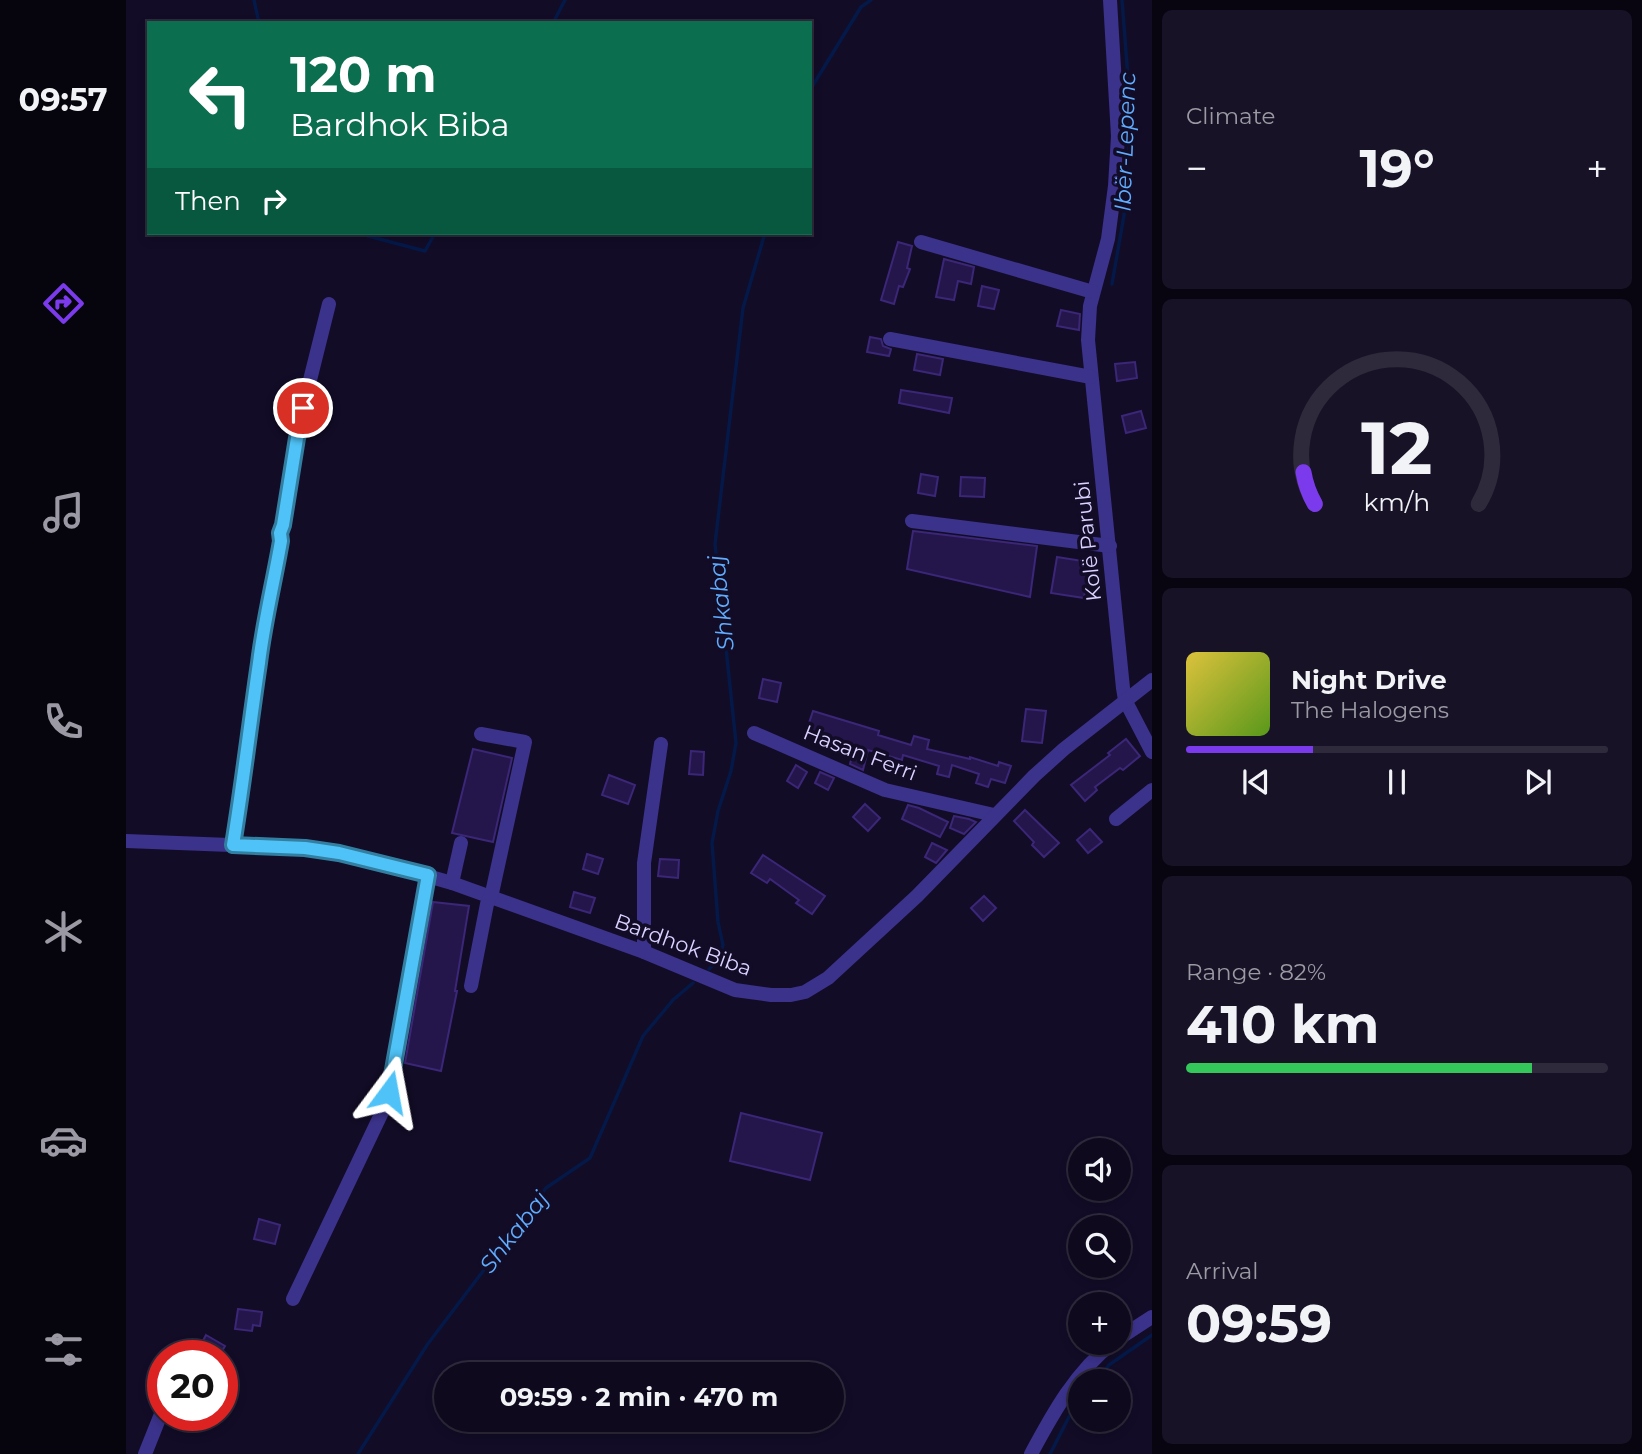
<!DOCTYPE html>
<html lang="en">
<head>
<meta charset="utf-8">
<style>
  body { margin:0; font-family:Montserrat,sans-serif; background:#171226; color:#f1f3f6; height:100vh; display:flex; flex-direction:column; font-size:26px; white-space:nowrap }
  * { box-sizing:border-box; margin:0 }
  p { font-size:23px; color:#9b9aa4 }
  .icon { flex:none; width:38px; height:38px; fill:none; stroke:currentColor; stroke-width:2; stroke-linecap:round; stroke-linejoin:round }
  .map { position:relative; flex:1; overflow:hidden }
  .drawer { display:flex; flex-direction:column; gap:10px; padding:10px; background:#080510; width:490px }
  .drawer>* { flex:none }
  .banner { position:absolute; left:21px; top:21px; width:665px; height:214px; border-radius:0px; box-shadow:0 4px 10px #0003,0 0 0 2px #2e2a3b; background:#0b6e4f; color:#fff; overflow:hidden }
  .tools { position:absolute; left:942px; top:1138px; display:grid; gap:14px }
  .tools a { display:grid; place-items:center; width:63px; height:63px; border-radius:50%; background:#0e091d; box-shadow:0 4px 10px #0003,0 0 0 2px #2e2a3b; font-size:35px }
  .speed { position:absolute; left:21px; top:1340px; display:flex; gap:14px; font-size:35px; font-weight:700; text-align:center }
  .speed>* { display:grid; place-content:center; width:91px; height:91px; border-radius:50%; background:#0e091d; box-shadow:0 4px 10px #0003,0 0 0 2px #2e2a3b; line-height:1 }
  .speed .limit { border:10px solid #d22; background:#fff; color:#111 }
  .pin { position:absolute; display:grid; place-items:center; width:60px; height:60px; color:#fff; margin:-30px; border:4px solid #fff; border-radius:50%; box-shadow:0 2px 7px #0007 }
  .me { position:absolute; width:77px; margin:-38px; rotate:13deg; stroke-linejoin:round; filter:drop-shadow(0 0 5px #0008) }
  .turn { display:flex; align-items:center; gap:24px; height:147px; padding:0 28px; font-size:32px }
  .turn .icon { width:91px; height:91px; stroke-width:2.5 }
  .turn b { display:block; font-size:49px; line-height:60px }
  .then { display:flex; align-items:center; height:66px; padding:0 28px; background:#0003; gap:14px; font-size:26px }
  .big { font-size:52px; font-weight:700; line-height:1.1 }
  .drawer .card { flex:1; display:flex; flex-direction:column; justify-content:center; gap:10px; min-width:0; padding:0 24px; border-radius:10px; background:#171226 }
  .drawer .dial { align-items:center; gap:0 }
  .dial svg { height:182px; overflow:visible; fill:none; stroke:#2e2a3b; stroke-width:7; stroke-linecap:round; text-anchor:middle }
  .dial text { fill:#f1f3f6; stroke:none }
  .song { display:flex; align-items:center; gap:21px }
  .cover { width:84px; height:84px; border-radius:10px; background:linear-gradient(135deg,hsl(50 70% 55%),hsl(90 70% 35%)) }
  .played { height:7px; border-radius:4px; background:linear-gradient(90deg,#7c3aed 30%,#2e2a3b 30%) }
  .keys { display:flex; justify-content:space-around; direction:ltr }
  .heat { display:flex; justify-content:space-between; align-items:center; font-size:38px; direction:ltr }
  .charge { height:10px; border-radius:5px; background:linear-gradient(90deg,#34c759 82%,#2e2a3b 0) }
  .trip { position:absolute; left:308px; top:1362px; width:410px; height:70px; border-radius:35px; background:#0e091d; box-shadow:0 4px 10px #0003,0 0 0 2px #2e2a3b; font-weight:700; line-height:70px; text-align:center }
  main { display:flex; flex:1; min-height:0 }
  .menu { display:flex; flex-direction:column; width:126px; justify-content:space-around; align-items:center; background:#06040c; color:#9b9aa4 }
  .menu .icon { width:49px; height:49px }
  .menu .selected { color:#7c3aed }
  .menu b { font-size:32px; color:#f1f3f6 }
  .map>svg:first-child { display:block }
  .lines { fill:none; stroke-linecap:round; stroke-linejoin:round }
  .stream { stroke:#041948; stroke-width:3.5 }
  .building { fill:#24164a; stroke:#3b2678; stroke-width:2 }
  .minor { stroke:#3b328b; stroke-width:14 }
  .route-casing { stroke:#337fa1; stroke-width:18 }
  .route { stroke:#4fc3f7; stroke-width:12 }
  .labels { text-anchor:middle; stroke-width:7; stroke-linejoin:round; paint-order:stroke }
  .street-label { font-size:21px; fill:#dad2ff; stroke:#120c27 }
  .water-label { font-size:23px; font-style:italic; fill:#60acff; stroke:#120c27 }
</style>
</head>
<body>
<main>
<nav class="menu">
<b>09:57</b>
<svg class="icon selected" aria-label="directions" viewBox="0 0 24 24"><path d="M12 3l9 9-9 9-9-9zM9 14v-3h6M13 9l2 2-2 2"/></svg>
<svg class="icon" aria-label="music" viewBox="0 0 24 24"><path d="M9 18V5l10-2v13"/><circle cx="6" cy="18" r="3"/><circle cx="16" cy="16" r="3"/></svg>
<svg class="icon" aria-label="phone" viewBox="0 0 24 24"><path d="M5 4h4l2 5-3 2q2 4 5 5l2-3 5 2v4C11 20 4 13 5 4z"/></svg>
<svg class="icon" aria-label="climate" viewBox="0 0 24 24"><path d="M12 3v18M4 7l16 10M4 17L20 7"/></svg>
<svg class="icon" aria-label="car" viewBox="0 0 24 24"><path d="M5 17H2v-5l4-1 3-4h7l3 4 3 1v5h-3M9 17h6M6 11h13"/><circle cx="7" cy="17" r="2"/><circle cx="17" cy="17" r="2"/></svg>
<svg class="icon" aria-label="filters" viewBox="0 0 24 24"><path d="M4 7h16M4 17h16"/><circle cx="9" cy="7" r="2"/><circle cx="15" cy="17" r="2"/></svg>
</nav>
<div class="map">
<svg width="1026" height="1454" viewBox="0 0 1026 1454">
  <rect width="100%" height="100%" fill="#120c27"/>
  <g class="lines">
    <g class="stream">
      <path d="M128,0L133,23"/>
      <path d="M427,23L439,0"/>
      <path d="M684,90L735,7L745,0"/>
      <path d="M239,233L242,236L299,251L309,233"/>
      <path d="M986,284L1001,198L1004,104L996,0"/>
      <path d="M583,969L593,959L597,945L592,922L586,843L592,811L605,771L610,743L589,544L617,308L639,233"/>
      <path d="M971,1381L983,1365L1026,1335"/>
      <path d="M232,1454L301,1345L420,1188L464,1158L517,1036L547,1000L567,983"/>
      <path d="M924,1454L943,1417L954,1403"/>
    </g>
  </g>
  <g class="building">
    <path d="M772,242L786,246L781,268L784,269L777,287L773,286L768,304L755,300Z"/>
    <path d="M818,259L848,267L845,284L832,281L828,300L810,297Z"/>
    <path d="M856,286L873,290L868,309L852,306Z"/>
    <path d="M935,310L954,314L953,330L931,326Z"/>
    <path d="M744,337L755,339L757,346L765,349L763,356L741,352Z"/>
    <path d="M791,354L817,359L814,375L788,370Z"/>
    <path d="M1009,362L1011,378L991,381L989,364Z"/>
    <path d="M775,390L826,398L823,413L773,403Z"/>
    <path d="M1015,411L1020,428L1000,433L996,416Z"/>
    <path d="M795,474L812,477L809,496L792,493Z"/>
    <path d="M835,477L859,478L858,497L834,496Z"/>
    <path d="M787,531L911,546L904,597L781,569Z"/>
    <path d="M931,557L963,562L958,598L925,593Z"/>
    <path d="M637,679L655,683L651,702L633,698Z"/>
    <path d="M900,709L920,711L916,743L896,741Z"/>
    <path d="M687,711L753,731L752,735L785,745L788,736L803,740L801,749L844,759V757L872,766L873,762L885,766L879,783L865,779L862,787L850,783L853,774L826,765L823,777L811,774L813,766L777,755L776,760L742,750L737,770L724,764L728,748L681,729Z"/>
    <path d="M1000,739L1014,756L997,770L994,768L969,787L971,790L959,801L945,785L984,755L982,753Z"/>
    <path d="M347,749L386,758L367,842L326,833Z"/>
    <path d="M565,751L578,752L577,775L563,774Z"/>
    <path d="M670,765L681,772L672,788L661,781Z"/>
    <path d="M694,772L708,778L702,790L689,783Z"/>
    <path d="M483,775L509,785L502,804L476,795Z"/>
    <path d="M739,804L754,818L742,831L727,817Z"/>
    <path d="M782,805L793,808L822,822L814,837L776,819Z"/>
    <path d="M899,810L933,843L918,857L906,845L908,842L888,821Z"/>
    <path d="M828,816L843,819L850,822L838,834L824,828Z"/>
    <path d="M964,829L976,842L962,853L951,840Z"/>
    <path d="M806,843L821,850L810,863L799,857Z"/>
    <path d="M461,854L477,859L472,874L457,869Z"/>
    <path d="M637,855L699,896L686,914L670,903L673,900L644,879L641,883L625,873Z"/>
    <path d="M534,859L553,860L552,878L532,876Z"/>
    <path d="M448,892L469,898L464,913L444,907Z"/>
    <path d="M858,896L870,908L857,921L845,908Z"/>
    <path d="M307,902L343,906L329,991H331L315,1071L279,1063Z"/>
    <path d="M615,1113L696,1133L684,1180L604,1161Z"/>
    <path d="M133,1219L154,1225L149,1244L128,1239Z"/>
    <path d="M112,1309L136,1312L134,1326L127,1325L126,1331L109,1329Z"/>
    <path d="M80,1335L99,1346L93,1356H69Z"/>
  </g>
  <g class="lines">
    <g class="minor">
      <path d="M984,0L992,136L989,186L982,239L964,306L962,340L997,688L999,700L1026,752"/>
      <path d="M795,242L967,292"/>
      <path d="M764,339L965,377"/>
      <path d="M786,521L984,546"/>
      <path d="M628,733L759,790L868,815"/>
      <path d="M990,819L1026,790"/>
      <path d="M0,841L179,848L238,858L326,883L518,952L609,990L645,995H665L679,992L702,978L791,896L908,776L938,749L1026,680"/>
      <path d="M107,845L132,666L155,541L154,533L157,525L171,437L178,414L177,408L203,304"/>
      <path d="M326,883L335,843"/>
      <path d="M518,952V863L535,744"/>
      <path d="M345,986L361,904L366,893L399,742L355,734"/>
      <path d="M167,1299L259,1106L272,1051L302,875"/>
      <path d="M992,1339L1026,1317"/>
      <path d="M19,1454L37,1409"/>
      <path d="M905,1454C927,1413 950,1371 988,1342"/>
    </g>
  </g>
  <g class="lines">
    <g class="route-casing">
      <path id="route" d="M177,408L178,414L171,438L157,525L154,533L155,541C148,582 138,621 133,663C124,724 117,784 107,845L179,848L213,853L302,875L263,1092"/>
    </g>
    <use href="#route" class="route"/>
  </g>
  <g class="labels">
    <g class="street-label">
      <text transform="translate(962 541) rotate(-96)" y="7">Kolë Parubi</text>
      <text transform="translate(734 753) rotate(21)" y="7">Hasan Ferri</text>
      <text transform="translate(557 945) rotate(20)" y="7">Bardhok Biba</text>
    </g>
    <g class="water-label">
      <text transform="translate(999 142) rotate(-88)" y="8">Ibër-Lepenc</text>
      <text transform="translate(595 603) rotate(-96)" y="8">Shkabaj</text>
      <text transform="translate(388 1232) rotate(-52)" y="8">Shkabaj</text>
    </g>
  </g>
</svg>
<div class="tools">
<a><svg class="icon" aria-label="sound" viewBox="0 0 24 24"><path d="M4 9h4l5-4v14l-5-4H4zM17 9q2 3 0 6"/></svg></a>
<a><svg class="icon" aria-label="search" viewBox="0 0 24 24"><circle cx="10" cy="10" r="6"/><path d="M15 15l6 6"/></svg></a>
<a>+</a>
<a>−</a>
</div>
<div class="speed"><div class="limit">20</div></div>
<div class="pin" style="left:177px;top:408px;background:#d93025"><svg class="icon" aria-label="arrive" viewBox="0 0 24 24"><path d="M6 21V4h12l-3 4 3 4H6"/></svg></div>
<svg class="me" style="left:263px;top:1092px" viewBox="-20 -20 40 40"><path d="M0-17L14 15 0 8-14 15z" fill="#4fc3f7" stroke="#fff" stroke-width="4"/></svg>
<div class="trip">09:59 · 2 min · 470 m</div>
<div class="banner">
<div class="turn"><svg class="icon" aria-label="left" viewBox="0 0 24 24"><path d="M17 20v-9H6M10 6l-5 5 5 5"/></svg><div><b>120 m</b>Bardhok Biba</div></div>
<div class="then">Then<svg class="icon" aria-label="right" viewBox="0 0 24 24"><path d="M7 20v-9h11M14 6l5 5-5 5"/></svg></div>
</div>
</div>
<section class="drawer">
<div class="card"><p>Climate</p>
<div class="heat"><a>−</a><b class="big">19°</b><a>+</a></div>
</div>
<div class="card dial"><svg viewBox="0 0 100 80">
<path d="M14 69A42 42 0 1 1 86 69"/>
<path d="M14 69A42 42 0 0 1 9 55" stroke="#7c3aed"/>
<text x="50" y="56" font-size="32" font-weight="700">12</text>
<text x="50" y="72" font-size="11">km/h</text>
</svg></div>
<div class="card">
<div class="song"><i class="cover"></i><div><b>Night Drive</b><p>The Halogens</p></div></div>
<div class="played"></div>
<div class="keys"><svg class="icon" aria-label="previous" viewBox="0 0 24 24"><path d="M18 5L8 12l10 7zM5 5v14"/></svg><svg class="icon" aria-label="pause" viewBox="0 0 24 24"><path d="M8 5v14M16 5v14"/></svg><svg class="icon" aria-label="next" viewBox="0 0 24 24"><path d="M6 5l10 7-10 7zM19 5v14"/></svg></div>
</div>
<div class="card"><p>Range · 82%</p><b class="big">410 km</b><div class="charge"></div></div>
<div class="card"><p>Arrival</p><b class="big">09:59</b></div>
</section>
</main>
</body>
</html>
